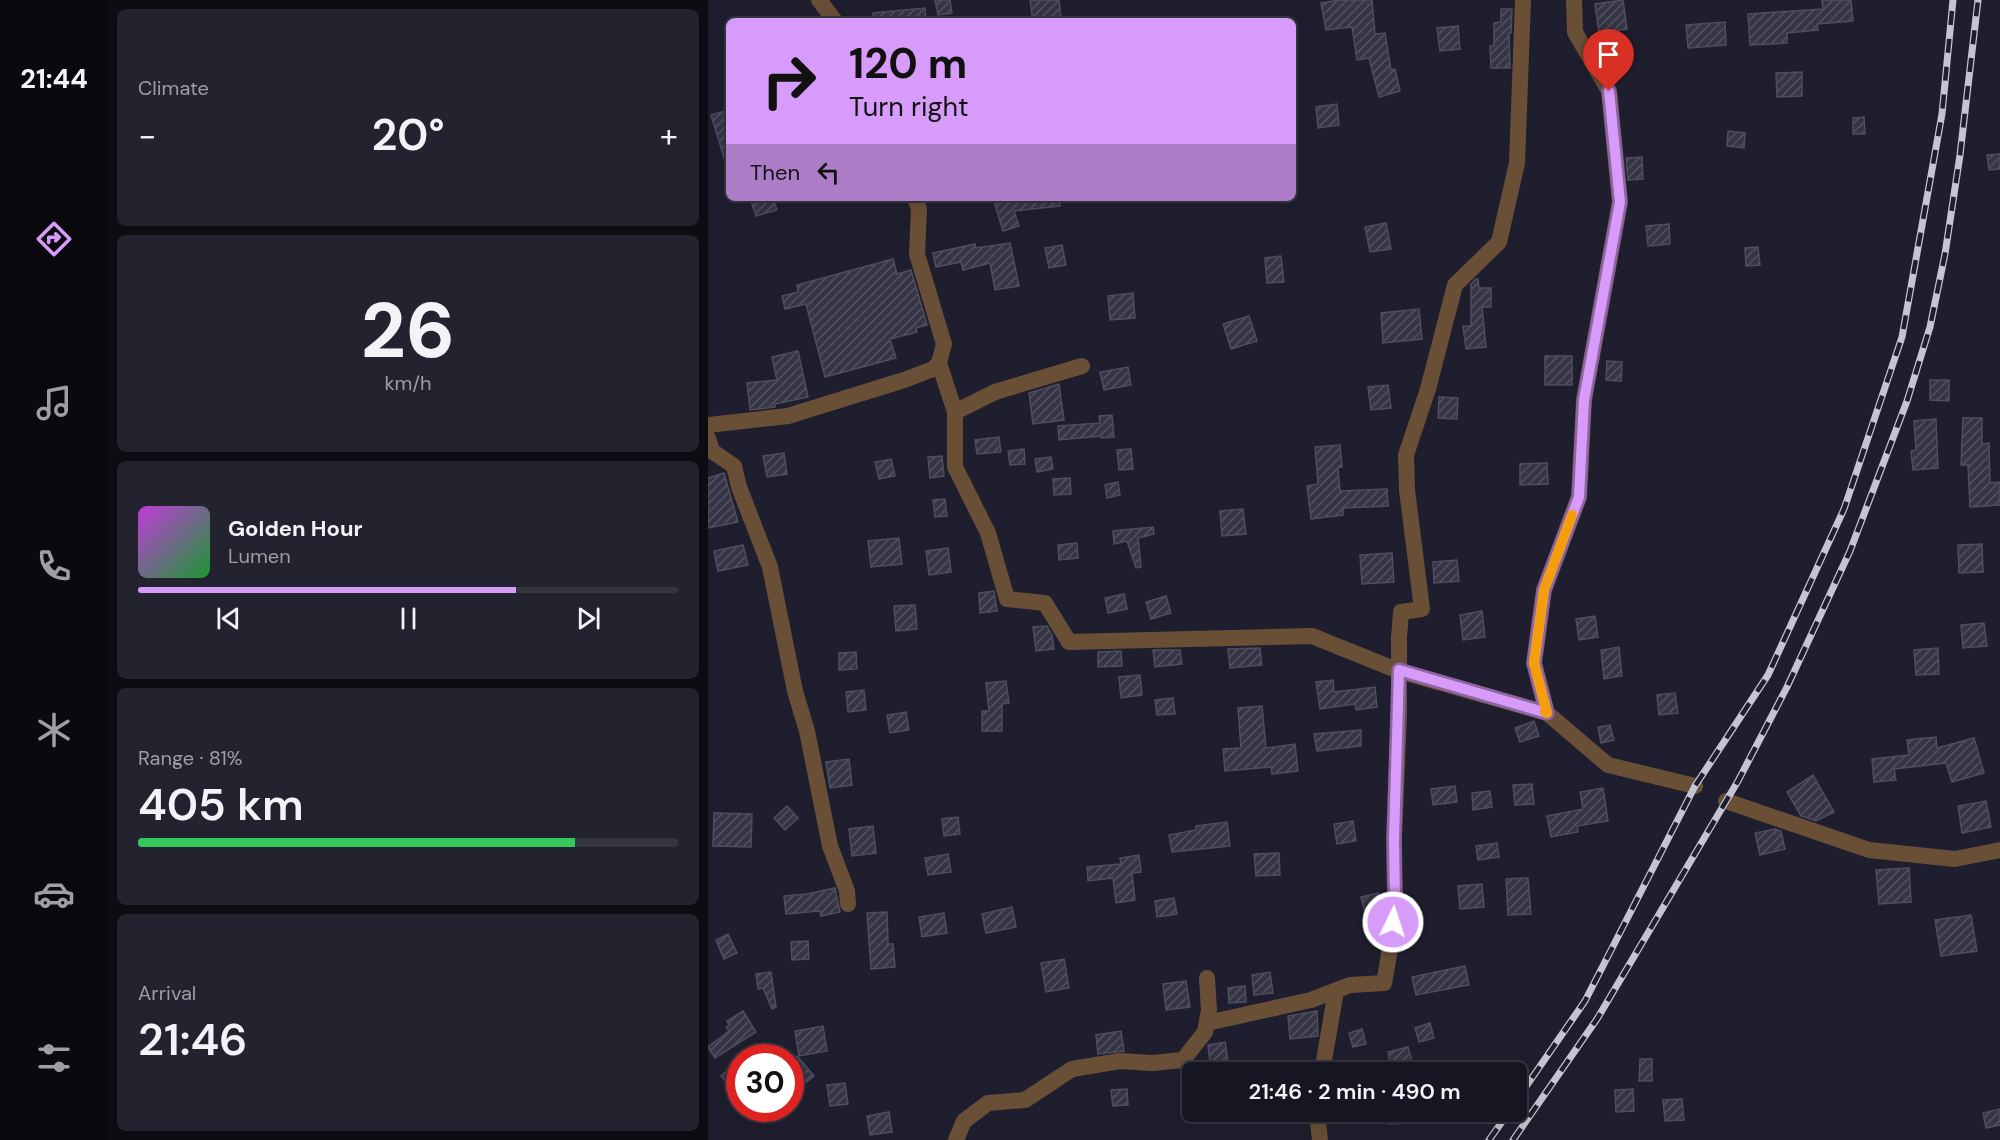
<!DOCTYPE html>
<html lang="en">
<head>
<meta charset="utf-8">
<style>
  body { margin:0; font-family:"DM Sans",sans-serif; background:#23232f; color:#f1f3f6; height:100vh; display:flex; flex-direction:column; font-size:22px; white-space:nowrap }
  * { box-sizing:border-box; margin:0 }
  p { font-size:20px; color:#9e9fa5 }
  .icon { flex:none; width:33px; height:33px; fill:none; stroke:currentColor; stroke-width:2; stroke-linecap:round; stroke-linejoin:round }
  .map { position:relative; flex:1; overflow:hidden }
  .drawer { display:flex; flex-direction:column; gap:9px; padding:9px; background:#0c0c13; width:600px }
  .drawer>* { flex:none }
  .banner { position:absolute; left:18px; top:18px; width:570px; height:183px; border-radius:9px; box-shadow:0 6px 24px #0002,0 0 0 2px #353540; background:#d79bf9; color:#111; overflow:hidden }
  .speed { position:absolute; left:18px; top:1044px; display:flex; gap:12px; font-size:30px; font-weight:700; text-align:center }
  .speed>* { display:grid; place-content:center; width:78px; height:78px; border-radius:50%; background:#161622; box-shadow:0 6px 24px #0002,0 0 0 2px #353540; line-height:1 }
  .speed .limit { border:9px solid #d22; background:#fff; color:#111 }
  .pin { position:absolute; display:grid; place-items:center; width:51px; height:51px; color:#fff; margin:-62px -26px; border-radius:50% 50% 50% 0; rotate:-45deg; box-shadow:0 0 6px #0007 }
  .pin .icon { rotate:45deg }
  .me { position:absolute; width:66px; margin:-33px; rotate:4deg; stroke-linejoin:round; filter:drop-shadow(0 0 4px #0008) }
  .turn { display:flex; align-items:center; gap:21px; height:126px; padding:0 24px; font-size:27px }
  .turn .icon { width:78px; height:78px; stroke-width:2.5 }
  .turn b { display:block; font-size:42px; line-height:51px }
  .then { display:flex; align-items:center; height:57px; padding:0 24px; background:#0003; gap:12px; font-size:22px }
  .big { font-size:45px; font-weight:600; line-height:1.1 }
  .drawer .tile { flex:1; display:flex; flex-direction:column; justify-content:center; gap:9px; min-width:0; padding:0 21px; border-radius:9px; background:#23232f }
  .drawer .dial { align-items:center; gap:0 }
  .dial b { font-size:78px; line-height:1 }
  .song { display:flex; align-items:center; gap:18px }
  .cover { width:72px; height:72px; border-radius:9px; background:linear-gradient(135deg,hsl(290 70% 55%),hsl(130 70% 35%)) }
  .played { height:6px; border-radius:3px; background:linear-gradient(90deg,#d79bf9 70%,#353540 70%) }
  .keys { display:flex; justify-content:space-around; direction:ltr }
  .heat { display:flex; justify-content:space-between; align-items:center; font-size:33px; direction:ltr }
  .charge { height:9px; border-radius:4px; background:linear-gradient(90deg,#34c759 81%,#353540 0) }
  .trip { position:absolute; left:474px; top:1062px; width:345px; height:60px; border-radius:9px; background:#161622; box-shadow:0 6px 24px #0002,0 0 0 2px #353540; font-weight:600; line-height:60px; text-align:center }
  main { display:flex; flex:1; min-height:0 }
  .tabs { display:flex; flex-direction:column; width:108px; justify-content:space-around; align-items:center; background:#09090e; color:#9e9fa5 }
  .tabs .icon { width:42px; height:42px }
  .tabs .active { color:#d79bf9 }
  .tabs b { font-size:27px; color:#f1f3f6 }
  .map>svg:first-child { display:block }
  .building { fill:url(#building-hatch); stroke:#4f4d60; stroke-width:1.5 }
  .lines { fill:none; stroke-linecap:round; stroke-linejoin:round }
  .minor { stroke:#6a4f37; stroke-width:16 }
  .rail-casing { stroke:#c4c5d1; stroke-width:7 }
  .rail { stroke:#1e1e2e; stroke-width:4.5; stroke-dasharray:14; stroke-linecap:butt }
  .route-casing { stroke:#8c65a2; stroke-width:15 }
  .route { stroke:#d79bf9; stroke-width:10 }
  .slow { stroke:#f59e0b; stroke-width:10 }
</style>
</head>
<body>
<main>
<nav class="tabs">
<b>21:44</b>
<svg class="icon active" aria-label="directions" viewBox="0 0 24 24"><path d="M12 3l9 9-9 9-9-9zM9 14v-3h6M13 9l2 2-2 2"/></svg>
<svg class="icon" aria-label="music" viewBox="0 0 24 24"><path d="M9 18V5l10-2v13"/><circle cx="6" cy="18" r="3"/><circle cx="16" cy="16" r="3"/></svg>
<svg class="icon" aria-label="phone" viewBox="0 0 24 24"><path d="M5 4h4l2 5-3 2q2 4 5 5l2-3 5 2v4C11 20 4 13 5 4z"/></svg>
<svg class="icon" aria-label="climate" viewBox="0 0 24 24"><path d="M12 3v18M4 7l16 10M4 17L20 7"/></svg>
<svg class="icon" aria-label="car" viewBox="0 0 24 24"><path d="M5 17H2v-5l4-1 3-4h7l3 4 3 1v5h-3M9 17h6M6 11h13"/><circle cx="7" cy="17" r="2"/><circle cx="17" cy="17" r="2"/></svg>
<svg class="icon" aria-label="filters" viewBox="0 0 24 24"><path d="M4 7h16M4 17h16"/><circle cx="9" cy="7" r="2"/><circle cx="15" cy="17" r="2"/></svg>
</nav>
<section class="drawer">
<div class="tile"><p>Climate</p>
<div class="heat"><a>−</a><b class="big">20°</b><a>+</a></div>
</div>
<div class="tile dial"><b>26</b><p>km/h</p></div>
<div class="tile">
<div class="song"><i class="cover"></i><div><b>Golden Hour</b><p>Lumen</p></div></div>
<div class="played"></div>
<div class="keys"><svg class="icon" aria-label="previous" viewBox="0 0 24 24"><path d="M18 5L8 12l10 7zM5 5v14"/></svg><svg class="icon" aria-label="pause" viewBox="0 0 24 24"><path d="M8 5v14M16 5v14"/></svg><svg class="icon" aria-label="next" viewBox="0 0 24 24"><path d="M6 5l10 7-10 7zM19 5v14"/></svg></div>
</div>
<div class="tile"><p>Range · 81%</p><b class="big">405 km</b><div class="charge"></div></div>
<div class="tile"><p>Arrival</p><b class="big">21:46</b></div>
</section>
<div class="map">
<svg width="1292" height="1140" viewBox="0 0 1292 1140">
  <defs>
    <pattern id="building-hatch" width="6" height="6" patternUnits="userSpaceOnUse" patternTransform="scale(1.5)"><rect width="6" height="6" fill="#363546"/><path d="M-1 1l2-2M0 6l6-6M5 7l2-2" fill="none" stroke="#535261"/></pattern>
  </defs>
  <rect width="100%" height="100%" fill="#1e1e2e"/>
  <g class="building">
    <path d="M227,0H242L244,13L230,15Z"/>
    <path d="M322,0H351L353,17L325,21Z"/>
    <path d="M631,0H664L667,34L677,33L683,70L687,69L692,91L671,97L661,58L649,60L644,27L618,30L613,3Z"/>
    <path d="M915,0L919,29L891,33L887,4Z"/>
    <path d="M1114,0H1143L1145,21L1109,24L1110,30L1079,33V43L1042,45L1040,14L1115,9Z"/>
    <path d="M217,8L218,21H165V13Z"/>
    <path d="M793,9H804L803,33H801L802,68H783L782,46H786V23L793,22Z"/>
    <path d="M1017,22L1018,45L980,48L978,25Z"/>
    <path d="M750,26L752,49L732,51L729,28Z"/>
    <path d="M1094,72V96L1069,97L1068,73Z"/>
    <path d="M629,104L631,125L610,128L608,107Z"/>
    <path d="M21,110V164H18L3,115Z"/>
    <path d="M1156,117L1157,134H1145V118Z"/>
    <path d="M1020,131L1037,133L1036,148L1019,146Z"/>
    <path d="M1292,154V169L1281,170L1279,155Z"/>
    <path d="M934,157L935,179L920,180L918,158Z"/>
    <path d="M42,198H65L69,210L48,216Z"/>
    <path d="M285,198H351L352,206L306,211L311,226L295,231Z"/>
    <path d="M678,223L683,249L662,252L657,227Z"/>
    <path d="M961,224L962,244L940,246L938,226Z"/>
    <path d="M302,243L311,286L287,290L282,263L255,270L253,262L228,267L225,253L267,244L268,248Z"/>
    <path d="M354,245L358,265L341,268L337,248Z"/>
    <path d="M1050,247L1052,265L1038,266L1037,248Z"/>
    <path d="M573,256L576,282L559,283L557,258Z"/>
    <path d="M185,259L189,274L203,270L219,325L208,328L209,332L182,339L188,358L117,377L98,304L77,309L74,296L90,292L89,285Z"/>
    <path d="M768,279H770L771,288H783V307H774L778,347L758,349L755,326H763V284Z"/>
    <path d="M425,293L427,318L402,320L400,296Z"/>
    <path d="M711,309L714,339L675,343L673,313Z"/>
    <path d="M541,316L549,341L523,349L515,324Z"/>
    <path d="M90,351L100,397L67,404V407L42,410L39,383L69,380L64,357Z"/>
    <rect x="837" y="356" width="27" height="29"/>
    <path d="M899,361L914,362L913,381L898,380Z"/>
    <path d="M420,367L423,385L396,390L392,372Z"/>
    <path d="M1222,380H1241V401L1222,400Z"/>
    <path d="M351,384L356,420L325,424L321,393Z"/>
    <path d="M680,385L683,408L663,410L660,387Z"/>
    <path d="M731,397L750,398L749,419L730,418Z"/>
    <path d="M404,415L406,437L393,438V436L351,440L350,426L392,423L391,416Z"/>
    <path d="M1255,418H1274V444L1281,443L1282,483L1292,482V505L1262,507L1260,465H1253Z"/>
    <path d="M1228,419L1230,468L1205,470L1203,451L1208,450L1206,421Z"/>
    <path d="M291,437L293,452L269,454L267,440Z"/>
    <path d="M632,445L634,467L630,468L632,491L679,489L680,506L635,508V515L603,519L599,486L610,484L607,447Z"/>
    <path d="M316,449L317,464L302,465L300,451Z"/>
    <path d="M423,449L425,469L411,470L409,450Z"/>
    <path d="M76,453L79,474L59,477L55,456Z"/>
    <path d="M234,456L236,476L222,478L220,457Z"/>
    <path d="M343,457L345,469L329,472L327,459Z"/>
    <path d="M183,459L187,476L171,479L167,462Z"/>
    <path d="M839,463L840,484L812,485V464Z"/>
    <path d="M16,473L30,522L0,528V478Z"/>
    <path d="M362,478L363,494L346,495L345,479Z"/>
    <path d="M410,482L412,495L399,498L397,485Z"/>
    <path d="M237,499L239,516L227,517L225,500Z"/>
    <path d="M535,509L538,534L514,536L512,511Z"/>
    <path d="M445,527L446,534L430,538L433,567L428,568L419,541L406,544L405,531Z"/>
    <path d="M191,538L194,564L163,567L160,541Z"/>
    <path d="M369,543L370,558L351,560L350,545Z"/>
    <path d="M1274,544L1275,572L1251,573L1250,545Z"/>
    <path d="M35,545L40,565L10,571L6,551Z"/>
    <path d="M240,548L243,572L221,575L218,551Z"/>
    <path d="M684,553L686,582L654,584L652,555Z"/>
    <path d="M749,560L751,581L726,583L725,562Z"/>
    <path d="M286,591L289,611L272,613L271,593Z"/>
    <path d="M416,594L419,609L400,613L397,598Z"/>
    <path d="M458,596L463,613L443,619L438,602Z"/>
    <path d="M207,605L209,629L188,631L186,606Z"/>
    <path d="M774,611L777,637L755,640L752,615Z"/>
    <path d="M887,616L890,637L871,640L868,619Z"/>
    <path d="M1276,623L1279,646L1255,648L1253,625Z"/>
    <path d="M339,626L344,635L346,649L328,651L325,627Z"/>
    <path d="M911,647L914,676L896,679L893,650Z"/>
    <path d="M552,648L554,665L522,668L520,649Z"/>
    <path d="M1230,648L1231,674L1208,675L1206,650Z"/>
    <path d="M445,650H472L474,664L447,667Z"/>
    <path d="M413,651L414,666L390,667V652Z"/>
    <path d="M148,652L149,669L131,670V653Z"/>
    <path d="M432,675L434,695L413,698L411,677Z"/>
    <path d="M625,680L626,692L667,687L669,707L648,710L647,704L612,709L608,682Z"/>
    <path d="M298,681L301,703L294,704V731H274V711H281L278,683Z"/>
    <path d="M156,690L158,710L140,712L138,692Z"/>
    <path d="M967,693L970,713L951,715L949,695Z"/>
    <path d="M465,698L467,714L449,715L447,700Z"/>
    <path d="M554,706L558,748L587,744L590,771L564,774L563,767L517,771L515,749L533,748L530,708Z"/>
    <path d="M198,712L201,730L182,733L179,715Z"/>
    <path d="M826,721L831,736L812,742L807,728Z"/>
    <path d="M902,725L906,740L893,743L890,727Z"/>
    <path d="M653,730V746L609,751L606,734Z"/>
    <path d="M1228,737L1229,748L1266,738L1276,773L1244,782L1238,763L1186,769L1188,780L1166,782L1164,759L1201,755L1199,740Z"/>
    <path d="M141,759L144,785L122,788L118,762Z"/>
    <path d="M1105,775L1126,812L1108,821L1093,816L1079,792Z"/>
    <path d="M824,784L826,804L807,805L805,785Z"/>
    <path d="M747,786L749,802L725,805L723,789Z"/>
    <path d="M895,788L900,821L869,826L870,832L843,837L839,816L875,809L872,792Z"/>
    <path d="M782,791L784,807L765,810L764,793Z"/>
    <path d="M1278,801L1283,827L1254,833L1250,806Z"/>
    <path d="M79,806L90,818L77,830L66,818Z"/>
    <path d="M6,813L44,814L43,847L5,846Z"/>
    <path d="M250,817L252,834L236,836L234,819Z"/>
    <path d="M645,821L648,841L629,844L626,824Z"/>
    <path d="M519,822L522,846L464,852L461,835L488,830V826Z"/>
    <path d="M165,826L168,853L144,856L141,829Z"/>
    <path d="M1067,829L1073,831L1077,849L1052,855L1047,833Z"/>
    <path d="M789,843L791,857L770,860L768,846Z"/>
    <path d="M571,853L572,875L548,876L546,854Z"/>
    <path d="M240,854L243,872L220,875L217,858Z"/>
    <path d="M431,855L433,872L424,873L427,900L408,903L405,878L380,881L379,867L413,864L412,858Z"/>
    <path d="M1201,868L1203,902L1171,904L1168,870Z"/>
    <path d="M820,878L823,914L800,915L798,879Z"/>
    <path d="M774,884L776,907L752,909L750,886Z"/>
    <path d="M127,888L132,912L113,916L112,911L78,914L76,896L99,894Z"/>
    <path d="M671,893L675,916L659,920L653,897Z"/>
    <path d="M466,898L469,914L449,917L447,901Z"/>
    <path d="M304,907L308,927L278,933L274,914Z"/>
    <path d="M179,912L180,944H185L187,967L163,969L159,913Z"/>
    <path d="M236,913L239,933L214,937L211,917Z"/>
    <path d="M1263,915L1269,951L1233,956L1227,920Z"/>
    <path d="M20,934L29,953L16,959L8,940Z"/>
    <path d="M100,941L101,959L84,960L83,942Z"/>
    <path d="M356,959L361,988L338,992L333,963Z"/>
    <path d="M757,966L761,985L708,995L704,977Z"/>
    <path d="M63,972L68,1007L64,1009L55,988L50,989L48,974Z"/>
    <path d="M562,972L565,993L546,995L544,975Z"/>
    <path d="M478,981L482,1007L458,1010L455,984Z"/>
    <path d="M537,986L538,1002L521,1003L520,988Z"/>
    <path d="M35,1011L48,1032L7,1058L0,1047L21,1031L18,1027L21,1025L19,1021Z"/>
    <path d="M609,1011L610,1036L582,1039L580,1016Z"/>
    <path d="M722,1023L726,1038L711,1042L707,1028Z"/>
    <path d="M115,1026L119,1051L91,1056L87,1031Z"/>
    <path d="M654,1029L658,1044L645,1047L641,1033Z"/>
    <path d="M413,1031L416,1051L390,1054L388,1035Z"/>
    <path d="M517,1042L520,1061L502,1063L500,1045Z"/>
    <path d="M700,1047L704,1061L683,1067L680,1052Z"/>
    <path d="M89,1056L106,1076L82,1096V1062Z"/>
    <path d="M932,1059H944V1081H931Z"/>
    <path d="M25,1065L32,1072V1077L21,1086L13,1076Z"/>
    <path d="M137,1083L140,1104L122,1106L119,1085Z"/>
    <path d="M419,1089L420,1105L405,1106L403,1090Z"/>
    <path d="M925,1089L926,1111L908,1112L907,1090Z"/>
    <path d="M974,1099L976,1120L957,1121L955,1100Z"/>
    <path d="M1292,1109V1125L1278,1128L1275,1113Z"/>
    <path d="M181,1112L184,1132L162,1135L159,1116Z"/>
    <path d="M567,1112H599V1120L568,1123Z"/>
    <path d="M679,1112H701L702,1123L680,1124Z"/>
  </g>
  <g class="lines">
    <g class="minor">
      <path d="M111,0L127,21"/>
      <path d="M231,363L247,412V467L280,533L299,599L337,603L361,642L604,636L691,671L839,713L900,765L987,786"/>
      <path d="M247,412L287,392L374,366"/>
      <path d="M0,425L80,416L196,380L225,369L231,363L236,344L209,254L211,209L207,198"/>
      <path d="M0,438L4,451L26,466L31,487L62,567L87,691L99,731L122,846L139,891L140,904"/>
      <path d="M839,713L826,663L836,590L871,497L876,400L912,202L901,91L867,32L866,0"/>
      <path d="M1018,801L1161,850L1247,859L1292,850"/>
      <path d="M499,1023L603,1000L642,985L676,983L680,961L687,902L686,839L691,715V638L693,612L714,609L699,490L698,455L720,389L747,285L791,242L809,163L815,0"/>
      <path d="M614,1072L628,991"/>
      <path d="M609,1112L612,1140"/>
      <path d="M248,1140L256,1121L280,1103L317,1100L364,1069L412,1061L444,1063L475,1060L497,1032L501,1010L499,978"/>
    </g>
    <g class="rail-casing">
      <g id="rail">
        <path d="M808,1101L877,1001L987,786L1060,675L1136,509L1194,337L1234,114L1245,0"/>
        <path d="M781,1140L801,1112"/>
        <path d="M805,1140L889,1019L1030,781L1079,687L1142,551L1199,401L1222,327L1237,254L1252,155L1270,0"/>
      </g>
    </g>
    <use href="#rail" class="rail"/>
  </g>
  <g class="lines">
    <g class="route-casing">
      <path id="route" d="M685,922L687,902L686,839L691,670L839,713L826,663L836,590L871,497L876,400L912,202L901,91"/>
    </g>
    <use href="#route" class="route"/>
    <path class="slow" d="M837,712L839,713L826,663L836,590L864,515"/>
  </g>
</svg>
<div class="speed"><div class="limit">30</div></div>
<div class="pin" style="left:901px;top:91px;background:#d93025"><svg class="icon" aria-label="arrive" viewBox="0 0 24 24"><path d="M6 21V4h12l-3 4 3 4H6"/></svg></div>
<svg class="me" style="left:685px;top:922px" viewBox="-20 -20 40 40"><circle r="17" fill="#d79bf9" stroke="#fff" stroke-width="3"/><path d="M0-11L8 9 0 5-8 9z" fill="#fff"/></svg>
<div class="trip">21:46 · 2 min · 490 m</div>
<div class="banner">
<div class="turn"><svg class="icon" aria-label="right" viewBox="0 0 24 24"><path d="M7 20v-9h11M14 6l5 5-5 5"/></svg><div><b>120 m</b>Turn right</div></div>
<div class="then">Then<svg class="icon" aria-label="left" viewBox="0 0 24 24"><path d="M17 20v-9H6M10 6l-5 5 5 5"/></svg></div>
</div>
</div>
</main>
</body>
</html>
